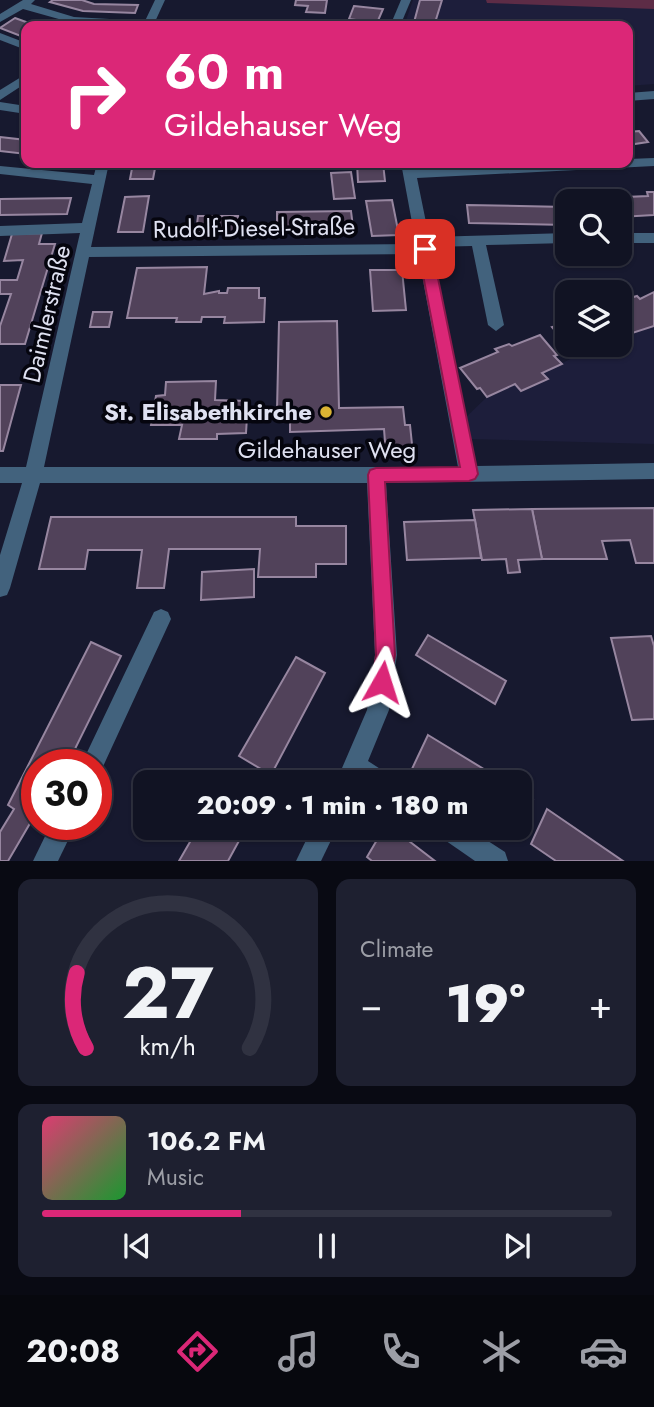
<!DOCTYPE html>
<html lang="en">
<head>
<meta charset="utf-8">
<style>
  body { margin:0; font-family:Jost,sans-serif; background:#1e2030; color:#f1f3f6; height:100vh; display:flex; flex-direction:column; font-size:26px; white-space:nowrap }
  * { box-sizing:border-box; margin:0 }
  p { font-size:23px; color:#9c9ea6 }
  .icon { flex:none; width:38px; height:38px; fill:none; stroke:currentColor; stroke-width:2; stroke-linecap:round; stroke-linejoin:round }
  .map { position:relative; height:861px; overflow:hidden }
  .drawer { display:flex; flex-direction:column; gap:18px; padding:18px; background:#090a13; flex:1 }
  .drawer>* { flex:none }
  .guide { position:absolute; left:21px; top:21px; width:612px; height:147px; border-radius:14px; box-shadow:0 2px 5px #0004,0 0 0 2px #303241; background:#db2777; color:#fff; overflow:hidden }
  .controls { position:absolute; left:555px; top:189px; display:grid; gap:14px }
  .controls a { display:grid; place-items:center; width:77px; height:77px; border-radius:14px; background:#111323; box-shadow:0 2px 5px #0004,0 0 0 2px #303241; font-size:35px }
  .speed { position:absolute; left:21px; top:749px; display:flex; gap:14px; font-size:35px; font-weight:700; text-align:center }
  .speed>* { display:grid; place-content:center; width:91px; height:91px; border-radius:50%; background:#111323; box-shadow:0 2px 5px #0004,0 0 0 2px #303241; line-height:1 }
  .speed .limit { border:10px solid #d22; background:#fff; color:#111 }
  .pin { position:absolute; display:grid; place-items:center; width:60px; height:60px; color:#fff; margin:-30px; border-radius:14px; box-shadow:0 4px 10px #0006 }
  .me { position:absolute; width:77px; margin:-38px; rotate:6deg; stroke-linejoin:round; filter:drop-shadow(0 0 5px #0008) }
  .turn { display:flex; align-items:center; gap:24px; height:147px; padding:0 28px; font-size:32px }
  .turn .icon { width:91px; height:91px; stroke-width:2.5 }
  .turn b { display:block; font-size:49px; line-height:60px }
  .big { font-size:52px; font-weight:800; line-height:1.1 }
  .drawer .tile { flex:1; display:flex; flex-direction:column; justify-content:center; gap:10px; min-width:0; padding:0 24px; border-radius:14px; background:#1e2030 }
  .drawer .dial { align-items:center; gap:0 }
  .dial svg { height:182px; overflow:visible; fill:none; stroke:#303241; stroke-width:7; stroke-linecap:round; text-anchor:middle }
  .dial text { fill:#f1f3f6; stroke:none }
  .song { display:flex; align-items:center; gap:21px }
  .cover { width:84px; height:84px; border-radius:10px; background:linear-gradient(135deg,hsl(340 70% 55%),hsl(130 70% 35%)) }
  .played { height:7px; border-radius:4px; background:linear-gradient(90deg,#db2777 35%,#303241 35%) }
  .keys { display:flex; justify-content:space-around; direction:ltr }
  .heat { display:flex; justify-content:space-between; align-items:center; font-size:38px; direction:ltr }
  .drawer .tiles { flex:1; display:grid; gap:18px; grid-template-columns:1fr 1fr }
  .tile:last-child { grid-column:span 2 }
  .trip { position:absolute; left:133px; top:770px; width:399px; height:70px; border-radius:14px; background:#111323; box-shadow:0 2px 5px #0004,0 0 0 2px #303241; font-weight:800; line-height:70px; text-align:center }
  .dock { display:flex; height:112px; justify-content:space-around; align-items:center; background:#07080e; color:#9c9ea6 }
  .dock .icon { width:49px; height:49px }
  .dock .selected { color:#db2777 }
  .dock b { font-size:32px; color:#f1f3f6 }
  .map>svg:first-child { display:block }
  .built { fill:#1d1e3b }
  .green { fill:#5d2c46 }
  .building { fill:#51425a; stroke:#9786a0; stroke-width:2 }
  .lines { fill:none; stroke-linecap:round; stroke-linejoin:round }
  .minor { fill:#42627d; fill-rule:evenodd }
  .route { fill:#db2777; stroke:#8e194d; stroke-width:2 }
  .poi-dot { fill:#dab333; stroke:#05050e; stroke-width:2.5 }
  .labels { text-anchor:middle; stroke-width:7; stroke-linejoin:round; paint-order:stroke }
  .street-label { font-size:24px; fill:#dfe1f1; stroke:#05050e }
  .poi-label { font-size:24px; font-weight:bold; fill:#dfe1f1; stroke:#05050e; text-anchor:end }
</style>
</head>
<body>
<div class="map">
<svg width="654" height="861" viewBox="0 0 654 861">
  <rect width="100%" height="100%" fill="#17192f"/>
  <g class="built">
    <path d="M413,0H654V84L628,86V26H404Z"/>
    <path d="M654,326V444L469,439L465,418L487,397L515,384L521,391L547,379L542,373L597,346L620,345V338Z"/>
  </g>
  <path class="green" d="M486,0H654V9L487,3Z"/>
  <g class="building">
    <path d="M53,0H82L94,4L138,5L135,13L83,11L50,2Z"/>
    <path d="M296,0H327L325,13L306,12L308,6L295,5Z"/>
    <path d="M420,0H442L434,26H413Z"/>
    <path d="M354,6L383,9L377,23L349,19Z"/>
    <path d="M15,18L37,26H26V38L0,28Z"/>
    <path d="M171,20H190L189,26H170Z"/>
    <path d="M271,20L293,21V26H270Z"/>
    <path d="M205,21H228L226,26H203Z"/>
    <path d="M600,21L603,26H529L528,22Z"/>
    <path d="M639,131L648,142L628,145V132Z"/>
    <path d="M0,137L26,140V154L0,151Z"/>
    <path d="M133,163H156L153,179H130Z"/>
    <path d="M357,163H383L385,181L358,182Z"/>
    <path d="M351,172L355,198L334,199L331,173Z"/>
    <path d="M647,192H654V215L620,217V201H602V198L648,196Z"/>
    <path d="M149,196L143,232H118L125,197Z"/>
    <path d="M71,198L67,214L0,215V199Z"/>
    <path d="M392,200L399,235L372,236L366,201Z"/>
    <path d="M467,205L567,207V225L469,223Z"/>
    <path d="M351,211L353,227L277,229V212Z"/>
    <path d="M198,216H238L236,232H196Z"/>
    <path d="M42,233L39,244H55L25,344H0V326L11,294H0V280H17L23,260L4,261L12,234Z"/>
    <path d="M207,267L204,294L219,291V293H227L228,288H259V298H265L264,322L224,323L225,317H202L201,322H176L177,318H127L137,268Z"/>
    <path d="M370,270H402L406,310L373,311Z"/>
    <path d="M654,292V326L620,337V301L637,296L640,299Z"/>
    <path d="M93,312H112L109,327H90Z"/>
    <path d="M337,321L339,408L403,407L405,425H410L413,454L386,455L384,429L290,432V410H277L279,322Z"/>
    <path d="M567,323V345L552,327Z"/>
    <path d="M540,335L557,355L554,356L562,364L542,373L548,379L521,391L515,384L487,397L480,388L477,389L460,368L498,352L495,349L509,344L512,346Z"/>
    <path d="M567,345H595L597,347L577,356Z"/>
    <path d="M216,381L215,400L248,401L246,433L217,434V439H179L182,425H151L156,396L165,395L166,382Z"/>
    <path d="M0,385H21L3,451H0Z"/>
    <path d="M654,508V563H636L630,540L602,541L607,559H542L532,509Z"/>
    <path d="M532,509L542,559L518,560L520,572L508,573L506,559L482,560L473,510Z"/>
    <path d="M51,517H296V526H346V564H316V577H258L260,549H169L164,588H137L142,550H88L85,569H39Z"/>
    <path d="M475,520L481,558L407,560L404,522Z"/>
    <path d="M254,569V597L201,600L202,572Z"/>
    <path d="M428,635L506,681L495,704L416,655Z"/>
    <path d="M651,636L654,646V719L632,720L611,638Z"/>
    <path d="M91,642L121,656L67,765H37V823L32,820L8,861H0V832L14,809L8,805Z"/>
    <path d="M296,657L325,673L271,775L239,756Z"/>
    <path d="M428,735L505,782H429L411,771Z"/>
    <path d="M520,791L533,800L517,838L501,828H520Z"/>
    <path d="M547,809L623,861H556L531,844Z"/>
    <path d="M198,828H246L228,861H179Z"/>
    <path d="M384,828H392L435,861H372L367,857Z"/>
  </g>
  <g class="lines">
    <g class="minor">
      <path d="M23,0H35L31,4L74,17L145,21L155,0H165L153,26L73,23L23,9L0,22V14Z"/>
      <path d="M401,0H411L400,26H390Z"/>
      <path d="M0,33L26,43V50L0,40Z"/>
      <path d="M26,74V83L0,100V90Z"/>
      <path d="M654,91V99L628,101V93Z"/>
      <path d="M0,102L26,106V114L0,110Z"/>
      <path d="M654,158V166L417,178L429,237L567,233V243L486,245L504,325L496,331L488,325L472,246L431,247L476,466L654,463V479L386,483L397,655L389,710L368,761L388,774L391,782H336L367,710L375,655L367,483H40L10,588L7,595L0,597V555L22,483H0V467H26L80,233L0,236V226L82,223L92,184L0,174V166L94,175L97,163H109L91,247L416,244L401,163H413L415,170L554,163H628V159ZM418,254L458,467H44L89,257Z"/>
      <rect x="620" y="233" width="34" height="10"/>
      <path d="M161,609L168,612L171,619L100,773L96,775V765H81L154,612Z"/>
      <path d="M51,824H76L58,861H33Z"/>
      <path d="M312,828H337L321,861H296Z"/>
      <path d="M435,828H468L505,852L508,861H475L439,836Z"/>
    </g>
  </g>
  <path class="route" d="M425,244L432,249L478,474L475,479L469,481L385,482L395,655L389,689L382,692L375,689L372,682L376,655L368,475L370,470L376,468L460,467L418,249Z"/>
  <circle class="poi-dot" cx="326" cy="412" r="7"/>
  <g class="labels">
    <g class="street-label">
      <text transform="translate(254 228) rotate(-1)" y="8">Rudolf-Diesel-Straße</text>
      <text transform="translate(47 314) rotate(-77)" y="8">Daimlerstraße</text>
      <text x="327" y="458">Gildehauser Weg</text>
    </g>
    <g class="poi-label">
      <text x="312" y="420">St. Elisabethkirche</text>
    </g>
  </g>
</svg>
<div class="controls">
<a><svg class="icon" aria-label="search" viewBox="0 0 24 24"><circle cx="10" cy="10" r="6"/><path d="M15 15l6 6"/></svg></a>
<a><svg class="icon" aria-label="layers" viewBox="0 0 24 24"><path d="M12 4l9 5-9 5-9-5zM3 14l9 5 9-5"/></svg></a>
</div>
<div class="speed"><div class="limit">30</div></div>
<div class="pin" style="left:425px;top:249px;background:#d93025"><svg class="icon" aria-label="arrive" viewBox="0 0 24 24"><path d="M6 21V4h12l-3 4 3 4H6"/></svg></div>
<svg class="me" style="left:382px;top:682px" viewBox="-20 -20 40 40"><path d="M0-17L14 15 0 8-14 15z" fill="#db2777" stroke="#fff" stroke-width="4"/></svg>
<div class="trip">20:09 · 1 min · 180 m</div>
<div class="guide">
<div class="turn"><svg class="icon" aria-label="right" viewBox="0 0 24 24"><path d="M7 20v-9h11M14 6l5 5-5 5"/></svg><div><b>60 m</b>Gildehauser Weg</div></div>
</div>
</div>
<section class="drawer">
<div class="tiles">
<div class="tile dial"><svg viewBox="0 0 100 80">
<path d="M14 69A42 42 0 1 1 86 69"/>
<path d="M14 69A42 42 0 0 1 10 36" stroke="#db2777"/>
<text x="50" y="56" font-size="32" font-weight="700">27</text>
<text x="50" y="72" font-size="11">km/h</text>
</svg></div>
<div class="tile"><p>Climate</p>
<div class="heat"><a>−</a><b class="big">19°</b><a>+</a></div>
</div>
<div class="tile">
<div class="song"><i class="cover"></i><div><b>106.2 FM</b><p>Music</p></div></div>
<div class="played"></div>
<div class="keys"><svg class="icon" aria-label="previous" viewBox="0 0 24 24"><path d="M18 5L8 12l10 7zM5 5v14"/></svg><svg class="icon" aria-label="pause" viewBox="0 0 24 24"><path d="M8 5v14M16 5v14"/></svg><svg class="icon" aria-label="next" viewBox="0 0 24 24"><path d="M6 5l10 7-10 7zM19 5v14"/></svg></div>
</div>
</div>
</section>
<nav class="dock">
<b>20:08</b>
<svg class="icon selected" aria-label="directions" viewBox="0 0 24 24"><path d="M12 3l9 9-9 9-9-9zM9 14v-3h6M13 9l2 2-2 2"/></svg>
<svg class="icon" aria-label="music" viewBox="0 0 24 24"><path d="M9 18V5l10-2v13"/><circle cx="6" cy="18" r="3"/><circle cx="16" cy="16" r="3"/></svg>
<svg class="icon" aria-label="phone" viewBox="0 0 24 24"><path d="M5 4h4l2 5-3 2q2 4 5 5l2-3 5 2v4C11 20 4 13 5 4z"/></svg>
<svg class="icon" aria-label="climate" viewBox="0 0 24 24"><path d="M12 3v18M4 7l16 10M4 17L20 7"/></svg>
<svg class="icon" aria-label="car" viewBox="0 0 24 24"><path d="M5 17H2v-5l4-1 3-4h7l3 4 3 1v5h-3M9 17h6M6 11h13"/><circle cx="7" cy="17" r="2"/><circle cx="17" cy="17" r="2"/></svg>
</nav>
</body>
</html>
